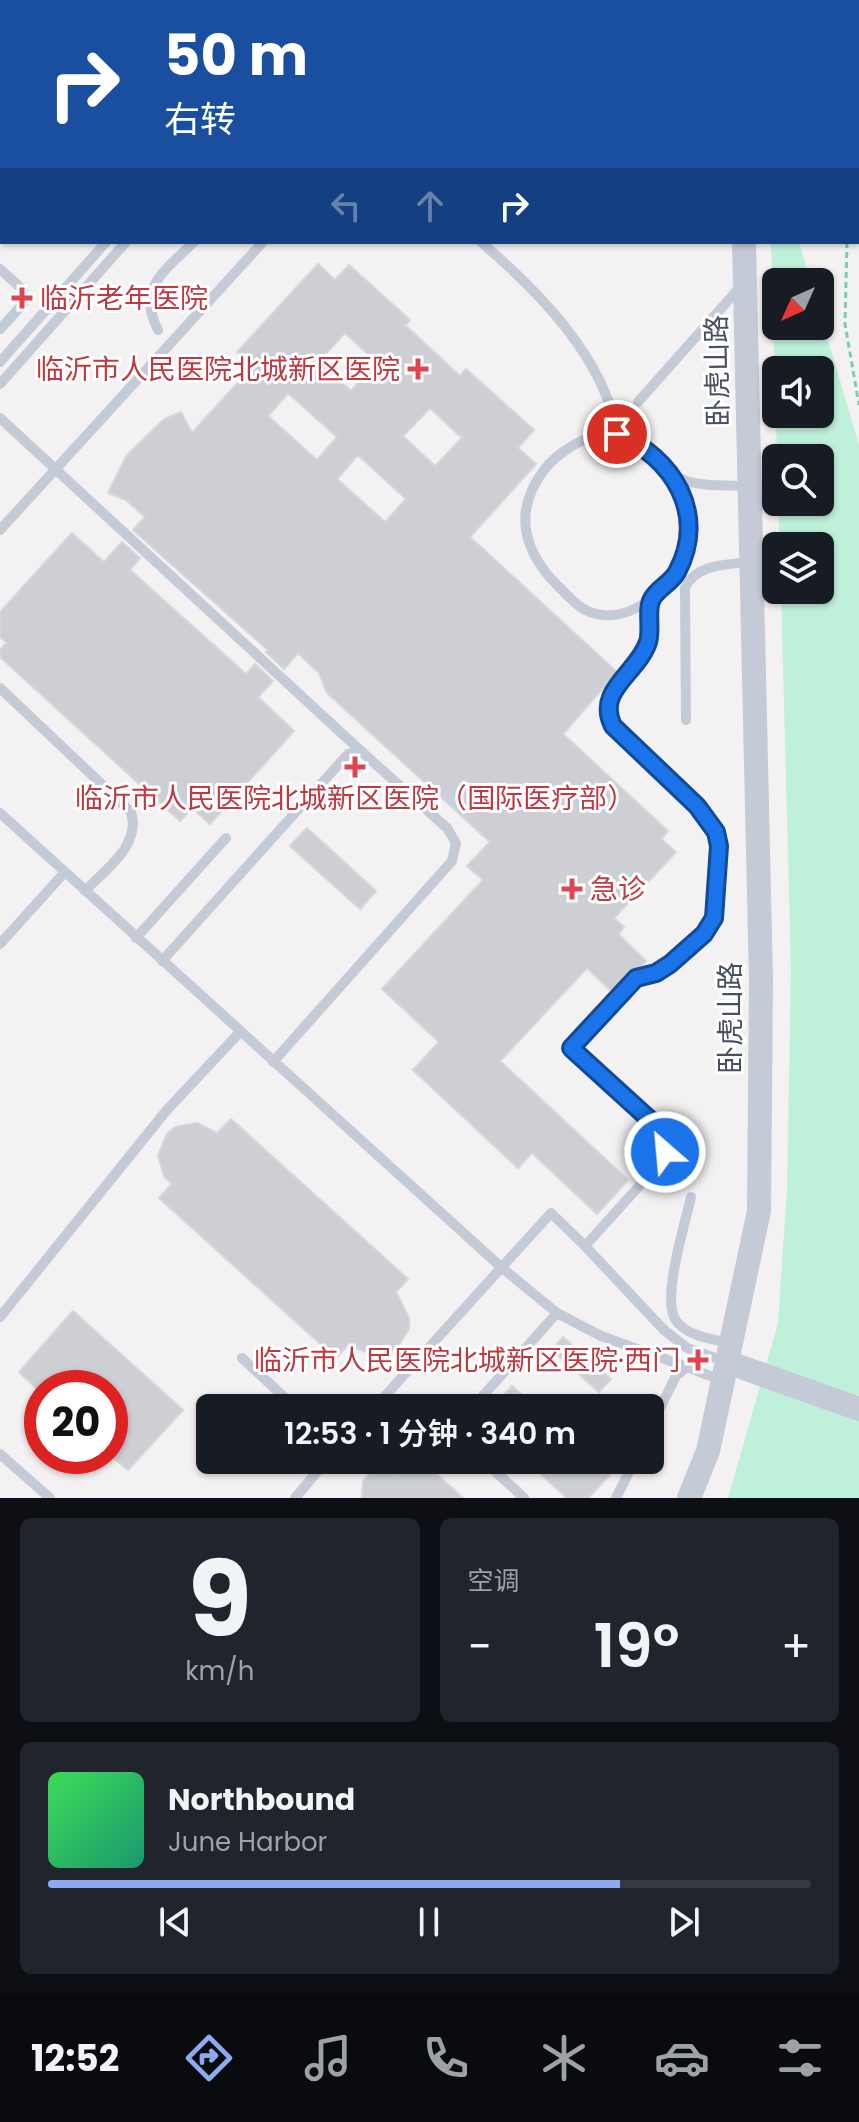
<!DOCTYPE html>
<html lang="zh">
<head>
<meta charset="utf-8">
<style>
  body { margin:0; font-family:Poppins,"Noto Sans SC",sans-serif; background:#20242c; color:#f1f3f6; height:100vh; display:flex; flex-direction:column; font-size:30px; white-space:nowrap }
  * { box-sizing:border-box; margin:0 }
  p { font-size:26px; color:#9ea1a6 }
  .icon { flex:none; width:44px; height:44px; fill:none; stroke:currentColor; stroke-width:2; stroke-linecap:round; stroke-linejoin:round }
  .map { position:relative; height:1498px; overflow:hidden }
  .panel { display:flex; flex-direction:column; gap:20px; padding:20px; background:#0d0f14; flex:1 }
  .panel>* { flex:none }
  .hud { position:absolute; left:0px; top:0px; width:860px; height:244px; box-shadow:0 2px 6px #0004; background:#1a4fa0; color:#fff; overflow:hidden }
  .needle { width:52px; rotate:225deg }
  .buttons { position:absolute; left:762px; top:268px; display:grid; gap:16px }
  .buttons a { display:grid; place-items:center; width:72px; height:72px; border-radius:12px; background:#171b24; box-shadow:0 2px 6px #0004; font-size:40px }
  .speed { position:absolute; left:24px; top:1370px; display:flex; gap:16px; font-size:40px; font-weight:700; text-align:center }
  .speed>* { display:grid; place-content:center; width:104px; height:104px; border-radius:50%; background:#171b24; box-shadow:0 2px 6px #0004; line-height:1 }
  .speed .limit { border:12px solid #d22; background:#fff; color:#111 }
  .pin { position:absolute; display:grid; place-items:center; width:68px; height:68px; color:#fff; margin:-34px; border:4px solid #fff; border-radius:50%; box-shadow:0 2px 8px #0007 }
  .me { position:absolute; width:88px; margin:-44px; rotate:333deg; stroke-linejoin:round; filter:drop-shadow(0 0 6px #0008) }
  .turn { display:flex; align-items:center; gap:28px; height:168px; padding:0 32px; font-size:36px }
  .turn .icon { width:104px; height:104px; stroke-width:2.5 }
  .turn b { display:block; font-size:56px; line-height:68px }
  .lanes { display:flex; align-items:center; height:76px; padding:0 32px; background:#0003; justify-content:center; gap:40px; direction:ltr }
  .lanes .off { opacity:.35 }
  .big { font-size:60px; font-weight:600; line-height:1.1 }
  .panel .card { flex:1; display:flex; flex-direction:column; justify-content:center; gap:12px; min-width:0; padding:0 28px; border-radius:12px; background:#20242c }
  .panel .dial { align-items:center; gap:0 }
  .dial b { font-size:104px; line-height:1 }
  .song { display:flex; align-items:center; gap:24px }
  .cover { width:96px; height:96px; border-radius:12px; background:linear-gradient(135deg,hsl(130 70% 55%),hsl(160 70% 35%)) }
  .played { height:8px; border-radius:4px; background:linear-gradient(90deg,#8da9f1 75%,#363941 75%) }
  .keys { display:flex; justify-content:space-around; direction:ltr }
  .heat { display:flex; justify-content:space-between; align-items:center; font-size:44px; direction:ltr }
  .panel .tiles { flex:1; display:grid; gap:20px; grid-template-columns:1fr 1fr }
  .card:last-child { grid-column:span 2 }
  .trip { position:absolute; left:196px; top:1394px; width:468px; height:80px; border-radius:12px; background:#171b24; box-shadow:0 2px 6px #0004; font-weight:600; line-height:80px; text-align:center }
  .dock { display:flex; height:128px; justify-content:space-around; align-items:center; background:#090b0e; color:#9ea1a6 }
  .dock .icon { width:56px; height:56px }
  .dock .selected { color:#8da9f1 }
  .dock b { font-size:36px; color:#f1f3f6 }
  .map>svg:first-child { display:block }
  .green { fill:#bff1da; fill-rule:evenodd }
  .building { fill:#cdcfd5; stroke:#d5d6dc; stroke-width:2; fill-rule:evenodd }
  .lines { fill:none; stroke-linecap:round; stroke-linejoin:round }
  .path { stroke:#75d1b2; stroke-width:3; stroke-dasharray:6 4; stroke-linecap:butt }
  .service { stroke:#c4cad6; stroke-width:10 }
  .tertiary { stroke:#c4cad6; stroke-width:24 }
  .primary { stroke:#b0bbd0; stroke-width:32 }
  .route-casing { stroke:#114b97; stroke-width:20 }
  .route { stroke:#1a73e8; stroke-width:14 }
  .health-dot { fill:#e0444e; stroke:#fff; stroke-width:3 }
  .labels { text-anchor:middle; stroke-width:6; stroke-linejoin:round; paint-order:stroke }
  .health-label { font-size:28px; fill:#be3a42; stroke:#fff; text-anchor:start }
  .street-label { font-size:28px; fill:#48505f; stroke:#fff }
</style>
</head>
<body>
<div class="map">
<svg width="859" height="1498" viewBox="0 0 859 1498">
  <rect width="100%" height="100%" fill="#f3f1f1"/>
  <path class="green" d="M771,242H799L811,282H776V326H820V313L859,445V1498H728L778,1323L787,1189L791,970L781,590H820V546H780L778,502H820V458H777ZM776,370H820V414H776Z"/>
  <g class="building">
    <path d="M318,264L335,280L349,265L410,320L405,325L460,376L466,369L534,430L518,448L536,464L470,537L617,672L563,734L668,831L661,839L676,852L614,918L624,927L618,934L646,961L612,992L587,968L500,1061L628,1180L597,1214L532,1153L518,1168L413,1070L439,1042L382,989L483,880L467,866L490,842L327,693L319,673L298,653L284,669L266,652L268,650L133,530L145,517L126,500L108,493L127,455L164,419L181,412L192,433L253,366L237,352ZM345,333L377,362L351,391L319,361ZM288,393L337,437L317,460L268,416ZM430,408L462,438L435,466L403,436ZM358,455L406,499L385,522L337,479Z"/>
    <path d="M72,533L104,562L122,542L140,558L130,570L246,674L255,664L273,681L258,697L294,731L210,824L192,808L180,821L0,657V650L7,643L0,637V612Z"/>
    <path d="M307,828L376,891L360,909L290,846Z"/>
    <path d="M231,1119L408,1279L396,1292L409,1318V1329L397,1348L376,1356L348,1345L336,1358L159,1198L172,1184L164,1176L158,1155L167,1134L175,1127L197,1123L217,1133Z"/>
    <path d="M73,1311L183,1410L128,1470L110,1455V1388H36L19,1372Z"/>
    <path d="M563,1337L611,1379L599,1392L552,1350Z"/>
    <path d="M512,1386L536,1408H492Z"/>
    <path d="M382,1460L399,1474L412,1460H421L463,1498H362L363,1481Z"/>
    <path d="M525,1460H593L610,1475L588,1498H567Z"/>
  </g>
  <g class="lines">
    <path class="path" d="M847,242L845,324L859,405"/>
    <g class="service">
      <path d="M262,0L263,2"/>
      <path d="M234,2V0"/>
      <path d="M481,242C538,291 605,358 617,434"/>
      <path d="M0,269L23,290L24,303L0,329"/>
      <path d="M158,330C136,287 165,271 194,242"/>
      <path d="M0,362L106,242"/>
      <path d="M0,384L126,242"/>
      <path d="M638,402L741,286"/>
      <path d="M0,418L362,752"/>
      <path d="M670,472C691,499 692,531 680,563C669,593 626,624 593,613C579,609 569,597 559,587C524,553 512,512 544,470C557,453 584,436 605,434C640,431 654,467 681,479C700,487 727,485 748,486"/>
      <path d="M0,530L263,242"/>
      <path d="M0,688L131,812C141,845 107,868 85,891"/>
      <path d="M686,720L685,588C696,564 725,565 749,562"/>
      <path d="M0,813L501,1267L557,1313L601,1336L687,1367"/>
      <path d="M136,938L226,838"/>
      <path d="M0,944L65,872"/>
      <path d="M162,961L348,754L362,752L447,828L456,843L452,861L273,1062"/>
      <path d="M691,1197C685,1224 662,1297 675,1319C685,1336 714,1340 731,1343"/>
      <path d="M585,1246L664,1330L687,1348L727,1362"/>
      <path d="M0,1317L166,1111L240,1032"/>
      <path d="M242,1358L296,1408"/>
      <path d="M374,1408L551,1213L585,1246L660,1163C666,1150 667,1142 660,1129L571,1048L636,978L656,973L670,964L704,934L714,918L719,846L716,832L697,806L613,726C595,692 635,673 647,644C652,631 651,614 651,600"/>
      <path d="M472,1408L557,1313"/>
      <path d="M650,1428L676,1376L687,1367L721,1380"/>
      <path d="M0,1454L50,1498"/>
      <path d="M483,1460L524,1498"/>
      <path d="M295,1498L327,1460"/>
      <path d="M616,1498L635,1460"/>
    </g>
    <g class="tertiary">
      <path d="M727,1362L859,1409"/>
      <path d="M689,1498L708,1451L759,1211L761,980L744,242"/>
    </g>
    <g class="primary">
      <path d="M369,0L385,2"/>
      <path d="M689,0L701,2"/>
      <path d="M737,0L739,2"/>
      <path d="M837,0L844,2"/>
      <path d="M858,38L859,39"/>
      <path d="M858,99L859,101"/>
      <path d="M858,145L859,157"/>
    </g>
  </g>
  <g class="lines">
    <g class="route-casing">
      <path id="route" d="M617,434C673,457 708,514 677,572C671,583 657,589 652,599C646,609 652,630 648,642C638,673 595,690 613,726L697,806L716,832L719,846L714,918L704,934L670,964L656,973L636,978L571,1048L660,1129L666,1140L665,1152"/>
    </g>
    <use href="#route" class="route"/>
  </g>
  <g class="health-dot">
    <path d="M18 286h8v8h8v8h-8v8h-8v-8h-8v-8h8z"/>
    <path d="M414 357h8v8h8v8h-8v8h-8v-8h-8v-8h8z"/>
    <path d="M351 755h8v8h8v8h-8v8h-8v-8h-8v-8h8z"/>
    <path d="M568 877h8v8h8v8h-8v8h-8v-8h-8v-8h8z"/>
    <path d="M694 1348h8v8h8v8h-8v8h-8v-8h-8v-8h8z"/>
  </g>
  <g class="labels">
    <g class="health-label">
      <text x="40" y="308">临沂老年医院</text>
      <text x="400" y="379" text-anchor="end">临沂市人民医院北城新区医院</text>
      <text x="355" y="808" text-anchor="middle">临沂市人民医院北城新区医院（国际医疗部）</text>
      <text x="590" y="899">急诊</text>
      <text x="680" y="1370" text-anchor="end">临沂市人民医院北城新区医院·西门</text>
    </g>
    <g class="street-label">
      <text transform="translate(717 371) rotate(-91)" y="10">卧虎山路</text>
      <text transform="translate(730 1018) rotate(-90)" y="10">卧虎山路</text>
    </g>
  </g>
</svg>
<div class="buttons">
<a><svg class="needle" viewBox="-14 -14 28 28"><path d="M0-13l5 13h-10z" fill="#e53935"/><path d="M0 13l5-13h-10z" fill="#9ea1a6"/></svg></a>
<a><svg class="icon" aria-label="sound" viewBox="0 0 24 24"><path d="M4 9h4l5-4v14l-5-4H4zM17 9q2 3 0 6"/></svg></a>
<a><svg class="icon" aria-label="search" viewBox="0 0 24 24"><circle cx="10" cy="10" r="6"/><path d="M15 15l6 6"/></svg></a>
<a><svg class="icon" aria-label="layers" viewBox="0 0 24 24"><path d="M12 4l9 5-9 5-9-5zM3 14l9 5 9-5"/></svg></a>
</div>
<div class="speed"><div class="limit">20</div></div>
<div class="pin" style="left:617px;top:434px;background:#d93025"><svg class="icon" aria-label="arrive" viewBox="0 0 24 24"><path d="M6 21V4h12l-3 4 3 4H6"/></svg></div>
<svg class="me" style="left:665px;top:1152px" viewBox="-20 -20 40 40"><circle r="17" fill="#1a73e8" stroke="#fff" stroke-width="3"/><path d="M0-11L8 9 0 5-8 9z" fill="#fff"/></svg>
<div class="trip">12:53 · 1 分钟 · 340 m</div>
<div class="hud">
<div class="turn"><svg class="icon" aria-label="right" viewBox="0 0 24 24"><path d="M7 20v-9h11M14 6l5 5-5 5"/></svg><div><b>50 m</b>右转</div></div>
<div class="lanes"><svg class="icon off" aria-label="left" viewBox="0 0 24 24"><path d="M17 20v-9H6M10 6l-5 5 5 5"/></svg><svg class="icon off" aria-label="ahead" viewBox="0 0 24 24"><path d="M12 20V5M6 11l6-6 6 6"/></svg><svg class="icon" aria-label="right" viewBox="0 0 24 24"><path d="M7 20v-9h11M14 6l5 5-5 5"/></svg></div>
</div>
</div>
<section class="panel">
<div class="tiles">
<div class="card dial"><b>9</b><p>km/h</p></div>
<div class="card"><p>空调</p>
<div class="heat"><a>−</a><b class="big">19°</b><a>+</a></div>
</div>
<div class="card">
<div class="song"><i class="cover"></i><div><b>Northbound</b><p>June Harbor</p></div></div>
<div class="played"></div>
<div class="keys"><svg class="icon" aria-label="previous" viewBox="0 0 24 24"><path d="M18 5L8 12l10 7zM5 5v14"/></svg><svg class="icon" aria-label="pause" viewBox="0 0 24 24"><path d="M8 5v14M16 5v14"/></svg><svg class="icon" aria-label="next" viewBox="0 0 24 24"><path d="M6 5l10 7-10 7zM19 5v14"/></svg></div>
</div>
</div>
</section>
<nav class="dock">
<b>12:52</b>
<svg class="icon selected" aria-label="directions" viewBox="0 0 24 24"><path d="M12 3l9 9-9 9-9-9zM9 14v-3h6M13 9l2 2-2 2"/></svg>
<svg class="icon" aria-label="music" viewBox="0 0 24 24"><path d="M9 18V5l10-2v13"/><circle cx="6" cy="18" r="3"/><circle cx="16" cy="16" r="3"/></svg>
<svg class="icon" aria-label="phone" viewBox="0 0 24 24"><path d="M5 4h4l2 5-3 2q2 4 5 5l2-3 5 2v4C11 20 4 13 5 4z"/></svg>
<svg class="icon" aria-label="climate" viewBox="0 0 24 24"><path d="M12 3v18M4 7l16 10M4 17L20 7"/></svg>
<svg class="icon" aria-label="car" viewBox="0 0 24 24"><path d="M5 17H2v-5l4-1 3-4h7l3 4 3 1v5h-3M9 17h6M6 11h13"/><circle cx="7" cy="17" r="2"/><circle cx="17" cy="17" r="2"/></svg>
<svg class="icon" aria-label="filters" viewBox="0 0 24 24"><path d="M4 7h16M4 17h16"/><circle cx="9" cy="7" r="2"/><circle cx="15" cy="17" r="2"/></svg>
</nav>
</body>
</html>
